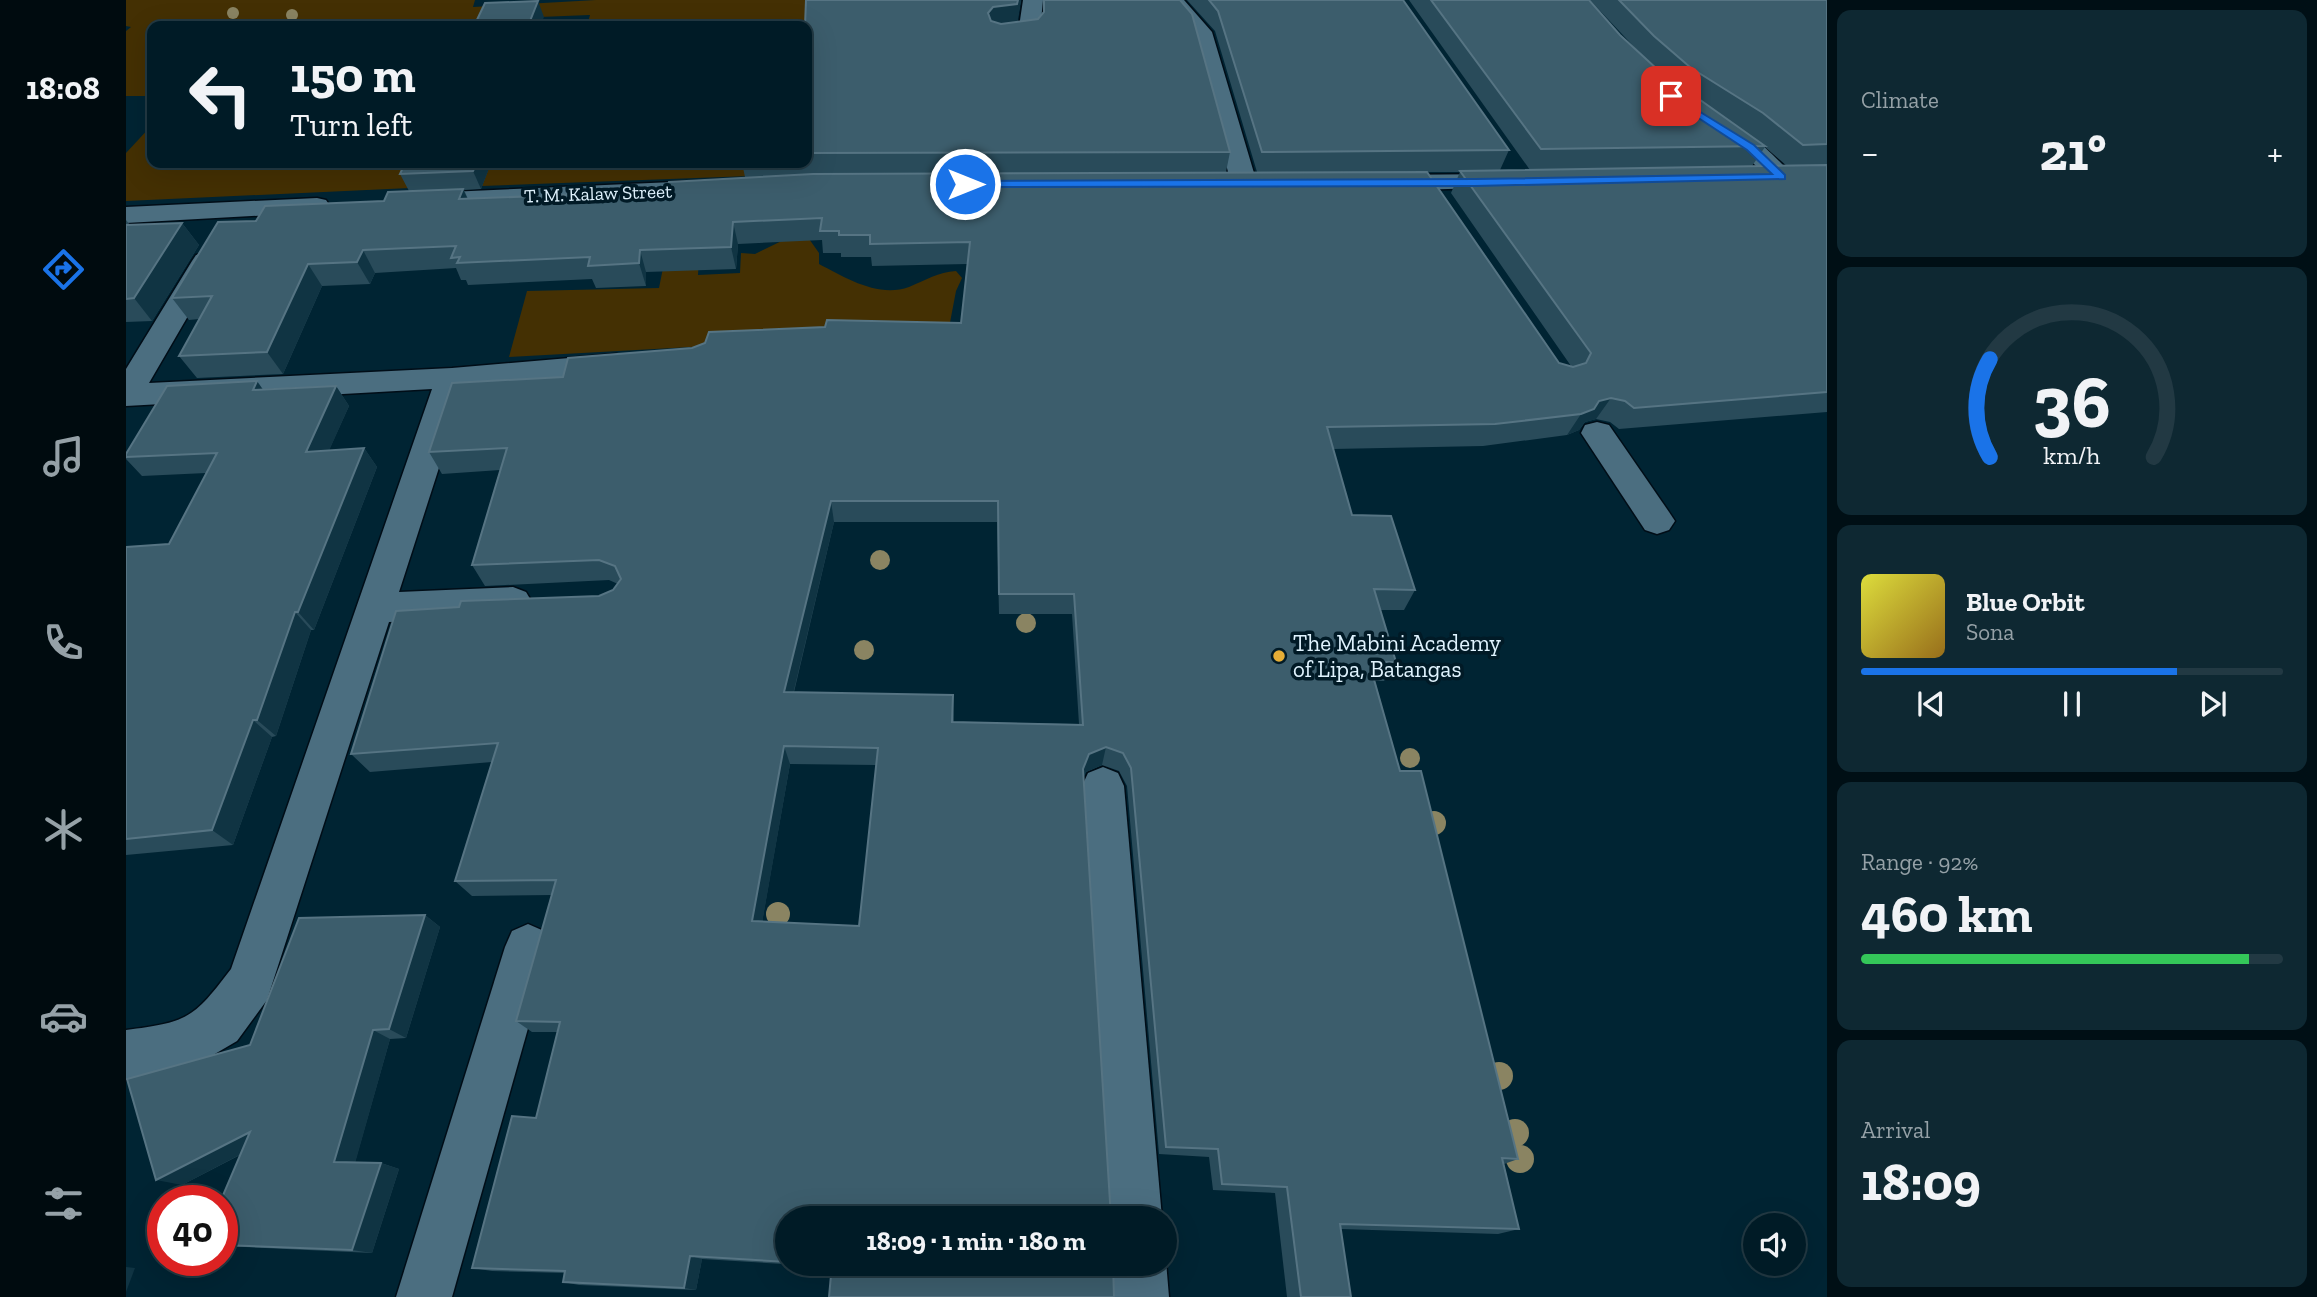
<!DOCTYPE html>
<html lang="en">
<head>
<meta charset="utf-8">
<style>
  body { margin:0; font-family:"Zilla Slab",serif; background:#0e2832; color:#f1f3f6; height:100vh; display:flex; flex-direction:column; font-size:26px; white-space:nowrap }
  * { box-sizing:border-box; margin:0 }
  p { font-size:23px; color:#95a1a7 }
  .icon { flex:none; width:38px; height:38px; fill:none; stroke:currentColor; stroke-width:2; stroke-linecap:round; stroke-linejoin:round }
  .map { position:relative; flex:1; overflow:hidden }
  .sheet { display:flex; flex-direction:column; gap:10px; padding:10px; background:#000f15; width:490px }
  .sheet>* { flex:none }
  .top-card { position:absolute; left:21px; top:21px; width:665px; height:147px; border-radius:14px; box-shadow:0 7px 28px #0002,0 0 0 2px #223943; background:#001b26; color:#f1f3f6; overflow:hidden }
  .controls { position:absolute; left:1617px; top:1213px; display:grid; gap:14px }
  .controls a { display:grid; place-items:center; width:63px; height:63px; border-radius:50%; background:#001b26; box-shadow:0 7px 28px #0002,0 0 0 2px #223943; font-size:35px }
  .speed { position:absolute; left:21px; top:1185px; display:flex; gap:14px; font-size:35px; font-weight:700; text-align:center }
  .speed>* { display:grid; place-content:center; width:91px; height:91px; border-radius:50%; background:#001b26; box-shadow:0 7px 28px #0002,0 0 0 2px #223943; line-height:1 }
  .speed .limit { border:10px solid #d22; background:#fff; color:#111 }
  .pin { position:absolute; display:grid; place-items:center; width:60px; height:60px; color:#fff; margin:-30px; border-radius:14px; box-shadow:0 4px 10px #0006 }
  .me { position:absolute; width:77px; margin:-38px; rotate:90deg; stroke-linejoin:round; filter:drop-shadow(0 0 5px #0008) }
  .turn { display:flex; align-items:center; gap:24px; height:147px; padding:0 28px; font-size:32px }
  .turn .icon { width:91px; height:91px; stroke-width:2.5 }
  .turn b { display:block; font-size:49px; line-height:60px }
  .big { font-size:52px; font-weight:700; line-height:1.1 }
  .sheet .card { flex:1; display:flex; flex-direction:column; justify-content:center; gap:10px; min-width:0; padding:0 24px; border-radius:14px; background:#0e2832 }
  .sheet .dial { align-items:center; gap:0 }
  .dial svg { height:182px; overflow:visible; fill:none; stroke:#223943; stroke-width:7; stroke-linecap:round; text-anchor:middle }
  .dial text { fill:#f1f3f6; stroke:none }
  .song { display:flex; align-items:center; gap:21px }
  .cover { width:84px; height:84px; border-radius:10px; background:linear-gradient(135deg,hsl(60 70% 55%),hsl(40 70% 35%)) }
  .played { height:7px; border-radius:4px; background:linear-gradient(90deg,#1a73e8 75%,#223943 75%) }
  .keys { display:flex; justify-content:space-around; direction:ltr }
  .heat { display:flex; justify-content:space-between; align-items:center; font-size:38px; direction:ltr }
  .charge { height:10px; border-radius:5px; background:linear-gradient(90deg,#34c759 92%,#223943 0) }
  .trip { position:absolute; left:649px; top:1206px; width:402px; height:70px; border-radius:35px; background:#001b26; box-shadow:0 7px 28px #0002,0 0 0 2px #223943; font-weight:700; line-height:70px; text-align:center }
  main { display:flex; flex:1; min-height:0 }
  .tab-bar { display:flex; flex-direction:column; width:126px; justify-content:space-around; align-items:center; background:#000b0f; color:#95a1a7 }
  .tab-bar .icon { width:49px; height:49px }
  .tab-bar .active { color:#1a73e8 }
  .tab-bar b { font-size:32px; color:#f1f3f6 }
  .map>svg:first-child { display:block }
  .green { fill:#443003 }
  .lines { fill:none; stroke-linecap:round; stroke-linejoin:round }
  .minor-casing { stroke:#000d17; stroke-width:3 }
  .minor { fill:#4b6e80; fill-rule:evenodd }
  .tree { fill:#8a8462 }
  .wall { fill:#294b5a; fill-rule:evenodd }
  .shaded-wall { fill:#103443 }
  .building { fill:#3c5d6c; stroke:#567483; stroke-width:2; fill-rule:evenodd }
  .route { fill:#1a73e8; stroke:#114b97; stroke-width:2 }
  .poi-dot { fill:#e5ad36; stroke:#011a26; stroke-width:2.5 }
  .labels { text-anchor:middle; stroke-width:7; stroke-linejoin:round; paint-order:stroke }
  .far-street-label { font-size:19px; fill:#e0f3fe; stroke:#011a26 }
  .poi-label { font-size:23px; fill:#e0f3fe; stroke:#011a26; text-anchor:start }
</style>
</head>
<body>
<main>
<nav class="tab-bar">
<b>18:08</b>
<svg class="icon active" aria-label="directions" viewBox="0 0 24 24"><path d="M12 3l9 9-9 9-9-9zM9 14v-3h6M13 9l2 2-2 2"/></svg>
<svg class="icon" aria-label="music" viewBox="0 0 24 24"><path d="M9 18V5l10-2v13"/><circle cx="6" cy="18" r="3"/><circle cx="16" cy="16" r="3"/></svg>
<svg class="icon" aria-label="phone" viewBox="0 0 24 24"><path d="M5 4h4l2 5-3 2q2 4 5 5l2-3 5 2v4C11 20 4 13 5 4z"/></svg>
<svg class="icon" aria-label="climate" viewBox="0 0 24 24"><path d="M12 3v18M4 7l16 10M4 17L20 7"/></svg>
<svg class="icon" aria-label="car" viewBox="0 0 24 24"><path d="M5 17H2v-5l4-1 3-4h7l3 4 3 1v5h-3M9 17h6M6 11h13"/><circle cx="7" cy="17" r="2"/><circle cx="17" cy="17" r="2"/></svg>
<svg class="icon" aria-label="filters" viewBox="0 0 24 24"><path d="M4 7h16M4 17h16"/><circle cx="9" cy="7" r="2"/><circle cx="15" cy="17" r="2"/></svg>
</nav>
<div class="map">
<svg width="1701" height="1297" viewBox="0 0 1701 1297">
  <rect width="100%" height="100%" fill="#002433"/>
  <g class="green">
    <path d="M0,0H349L347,7L470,0H845L680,26H461L464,15L363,19L360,26H26V96H0V31L5,27L0,26Z"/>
    <path d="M26,125V163H296L284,188L0,201V153Z"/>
    <path d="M686,141L680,174L356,186L365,163H681Z"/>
    <path d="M668,235L681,236L693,253V264C720,278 752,298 783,287C800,280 812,272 830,271L836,278L830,291L822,333L383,357L401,291L533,288L539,258L573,256L572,275L614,273L615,253L629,254Z"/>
  </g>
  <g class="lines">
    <g class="minor-casing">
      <g id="minor">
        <path d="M897,0H917L914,32L911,37L875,42L867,40L864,35L867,30L893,27Z"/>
        <path d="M1037,0H1058L1086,32L1131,183L1127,188L1118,191L1109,188L1105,183L1065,33Z"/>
        <path d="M1591,119C1620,126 1643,151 1664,172L1668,177L1664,182L1655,185L1646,182L1616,152L1582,131L1579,126L1582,121Z"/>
        <path d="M1380,174L1389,177L1393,182L1389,187L1255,191L1246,188L1242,183L1246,178L1255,175Z"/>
        <path d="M593,180L602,182L606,188L602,194L300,209L291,207L287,201L291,195L300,193Z"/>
        <path d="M191,198L200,200L204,206L200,212L0,223V207Z"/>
        <path d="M80,253L90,255L94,261L23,383L326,368L490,354L501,357L505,364L501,371L490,374L339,387L273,592L387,587L400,592L406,602L400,612L387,617L263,622L141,1000L111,1041L70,1065L53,1073L0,1080V1030C62,1022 67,1019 105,969L306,389L0,406V369L66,261L70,255Z"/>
        <path d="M1471,422L1483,425L1543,512L1549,521L1543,530L1531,534L1519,530L1455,433L1459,425Z"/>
        <path d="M977,767L992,773L998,786L1036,1218H982L956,786L962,773Z"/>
        <path d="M402,924L418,931L425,947L326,1297H270L379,947L386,931Z"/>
        <path d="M1040,1261L1043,1297H987L986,1264H1040Z"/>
      </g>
    </g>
    <use href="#minor" class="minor"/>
  </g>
  <g class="tree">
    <circle cx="107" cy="13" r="6"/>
    <circle cx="166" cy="15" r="6"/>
    <circle cx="754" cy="560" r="10"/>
    <circle cx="900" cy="623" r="10"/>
    <circle cx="738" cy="650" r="10"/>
    <circle cx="1284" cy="758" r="10"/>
    <circle cx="1308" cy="823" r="12"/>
    <circle cx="652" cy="914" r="12"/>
    <circle cx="1373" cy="1076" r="14"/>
    <circle cx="1389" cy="1133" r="14"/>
    <circle cx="1394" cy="1159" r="14"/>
  </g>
  <g class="wall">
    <path d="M895,0L891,22L1104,152L1100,172H1131L1089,31L1061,0H1277L1383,150L1374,170H1404L1283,0H1463L1494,35L1511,50L1464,0H1701V412L1493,429L1484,422L1470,419L1459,422L1453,430L1441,435L1357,446L1207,449L1226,515L1289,590L1278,610H1254L1270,662L1258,681H1249L1274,771L1392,1159L1378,1164L1393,1229L1372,1234L1215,1229L1225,1297H1161L1149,1193L1087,1190L1083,1157L1033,1154L1001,786L993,771L976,765L960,772L662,1218V1264H987L706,1267L576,1259L570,1290L453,1285L437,1282L439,1273L366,1271L346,1268L410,1118L431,1032H406L390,1021L426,895L346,896L329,881L366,762L244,772L225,754L473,596L487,590L492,584L483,580L359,586L346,565L374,470L316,474L303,452L437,377L835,323L841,264L746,266L745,257H715V253H697L696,240L612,244L610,269L520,272V286L470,288L466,279L342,285L340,280H335L330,268L249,273L244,284L196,286L157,374L71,378L53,356L73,319L63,320L46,298L130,221L258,201L283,191L274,174L365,163L355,189L338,190L342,199L542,191L619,177L616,163H681V26ZM1639,147L1661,166H1626ZM1301,172H1334L1325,193L1445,366L1433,363ZM708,522H871L873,614H946L953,724L828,722L827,695L668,692ZM664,764L750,765L733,926L636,922Z"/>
    <path d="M0,220L4,225L56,223L73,245L26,321L0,322Z"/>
    <path d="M210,386L223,406L203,450L238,448L251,467L188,630H185L150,736L146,737L107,845L0,855V547L43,544L80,473L16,476L0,459V454L137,389Z"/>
    <path d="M299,915L314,927L280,1038L264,1039L229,1162L255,1163L273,1169L246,1253L96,1246V1200L114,1155L56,1185L124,1045Z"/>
  </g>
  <g class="shaded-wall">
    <path d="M892,0H895L891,25L867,27L862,13L867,7Z"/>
    <path d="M412,1L418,17L414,26H402Z"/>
    <path d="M351,163H365L355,189L347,171Z"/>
    <path d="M337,189L347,211L333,199Z"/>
    <path d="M607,222L612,244L610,269L605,247Z"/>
    <path d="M56,223L73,245L26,321L8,298Z"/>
    <path d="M237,250L249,273L244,284L231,262Z"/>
    <path d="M514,250L520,272V286L513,263Z"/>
    <path d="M182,264L196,286L157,374L141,352Z"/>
    <path d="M131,381L145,401L127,390Z"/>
    <path d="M210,386L223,406L194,471L180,452Z"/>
    <path d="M1485,398L1470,419L1459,422L1453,430L1441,435L1455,414L1473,401Z"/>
    <path d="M238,448L251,467L188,630L172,612Z"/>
    <path d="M705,501L708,522L663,711L658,692Z"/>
    <path d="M169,612L185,630L150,736L131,720Z"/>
    <path d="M127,720L146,737L107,845L86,830Z"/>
    <path d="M658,746L664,764L634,935L626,921Z"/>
    <path d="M980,747L976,765L960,772L953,786L957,769L963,754Z"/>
    <path d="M299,915L314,927L280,1038L263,1029Z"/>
    <path d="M247,1030L264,1039L228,1167L208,1162Z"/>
    <path d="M124,1132L146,1138L56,1185L30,1180Z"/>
    <path d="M255,1163L273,1169L246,1253L226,1250Z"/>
    <path d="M564,1256L576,1259L570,1290L558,1288Z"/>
    <path d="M0,1267L9,1268L0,1292Z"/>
  </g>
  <g class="building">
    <path d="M680,0H892L891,4L867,7L862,13L865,21L875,24L912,19L918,12V0H1054L1066,14L1104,152L681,153V26H679Z"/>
    <path d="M1083,0H1277L1383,150L1136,152L1092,11Z"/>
    <path d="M1305,0H1463L1494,35L1532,70L1639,146L1415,149Z"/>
    <path d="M1493,0H1701V144L1677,145L1637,113L1565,68L1528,36Z"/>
    <path d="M412,1L402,26H348L359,3Z"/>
    <path d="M158,24L157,26H100Z"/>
    <path d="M279,163H351L347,171L274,174Z"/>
    <path d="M1701,165V392L1508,408L1499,401L1485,398L1473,401L1468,409L1455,414L1369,424L1201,427L1226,515L1265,516L1289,590L1248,589L1270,662H1243L1274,771H1295L1392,1159L1376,1158L1393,1229L1214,1224L1225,1297H1175L1161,1187L1096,1184L1092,1149L1040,1147L1005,768L997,753L980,747L963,754L957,769L985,1218H662V1262L564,1256L558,1288L437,1282L439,1271L346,1268L386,1116L410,1118L434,1022L390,1021L430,880L329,881L372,743L225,754L270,611L333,607L335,601L473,596L487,590L495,579L489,566L473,560L346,565L381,448L303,452L326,383L437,377L442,358L566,348L579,343L583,332L699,327L701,320L835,323L844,242L744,244V235H713V231H694L696,218L607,222L605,247L514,250L513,263L462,266L464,257L331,263L334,257L325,258L330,246L237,250L231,262L182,264L141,352L53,356L86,296L46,298L92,222L130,221L139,206L258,201L262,192L337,189L333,199L542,191L543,182L687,174L1301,172L1433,363L1447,367L1460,363L1465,353L1334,171ZM705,501H872L873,594H948L957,725L826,722L827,695L658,692ZM658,746L752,748L733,926L626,921Z"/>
    <path d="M56,223L8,298L0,299V225Z"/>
    <path d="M131,381L127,390L210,386L180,452L238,448L172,612H169L131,720H127L86,830L0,839V547L43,544L91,453L0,457V454L41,386Z"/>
    <path d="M299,915L263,1029L247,1030L208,1162L255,1163L226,1250L96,1245V1200H95L124,1132L30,1180L1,1079L124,1045L173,918Z"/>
    <path d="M692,1264H987L988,1297H703L706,1264Z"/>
  </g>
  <path class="route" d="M1545,94L1628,145L1659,175V179L1349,186L839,187L833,184L839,181L1349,179L1646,174L1621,150L1542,98L1540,96Z"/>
  <circle class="poi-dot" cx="1153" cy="656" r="7"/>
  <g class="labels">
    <g class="far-street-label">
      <text transform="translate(472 193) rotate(-2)" y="7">T. M. Kalaw Street</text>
    </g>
    <g class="poi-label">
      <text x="1167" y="651">The Mabini Academy<tspan x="1167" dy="26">of Lipa, Batangas</tspan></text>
    </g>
  </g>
</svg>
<div class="controls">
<a><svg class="icon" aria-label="sound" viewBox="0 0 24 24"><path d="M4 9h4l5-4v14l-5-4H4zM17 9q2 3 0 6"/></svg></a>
</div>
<div class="speed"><div class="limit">40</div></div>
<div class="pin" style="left:1545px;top:96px;background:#d93025"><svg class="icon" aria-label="arrive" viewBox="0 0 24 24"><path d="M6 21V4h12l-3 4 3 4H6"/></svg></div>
<svg class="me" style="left:839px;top:184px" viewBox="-20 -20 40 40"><circle r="17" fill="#1a73e8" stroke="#fff" stroke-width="3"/><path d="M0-11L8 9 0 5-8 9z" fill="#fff"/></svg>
<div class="trip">18:09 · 1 min · 180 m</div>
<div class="top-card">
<div class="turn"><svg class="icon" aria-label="left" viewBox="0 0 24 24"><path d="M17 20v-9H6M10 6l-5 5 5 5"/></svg><div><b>150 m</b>Turn left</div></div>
</div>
</div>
<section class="sheet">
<div class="card"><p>Climate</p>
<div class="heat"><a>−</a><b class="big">21°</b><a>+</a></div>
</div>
<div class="card dial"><svg viewBox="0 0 100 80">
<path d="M14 69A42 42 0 1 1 86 69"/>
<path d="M14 69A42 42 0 0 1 14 26" stroke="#1a73e8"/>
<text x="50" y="56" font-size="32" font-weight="700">36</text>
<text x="50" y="72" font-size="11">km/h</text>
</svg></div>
<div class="card">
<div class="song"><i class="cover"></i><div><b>Blue Orbit</b><p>Sona</p></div></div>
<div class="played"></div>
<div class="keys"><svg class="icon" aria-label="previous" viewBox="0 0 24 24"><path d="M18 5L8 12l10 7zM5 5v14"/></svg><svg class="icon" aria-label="pause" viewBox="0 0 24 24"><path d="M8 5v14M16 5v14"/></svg><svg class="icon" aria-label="next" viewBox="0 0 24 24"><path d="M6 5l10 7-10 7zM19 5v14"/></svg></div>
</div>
<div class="card"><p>Range · 92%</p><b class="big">460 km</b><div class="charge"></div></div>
<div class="card"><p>Arrival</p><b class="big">18:09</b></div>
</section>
</main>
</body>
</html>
